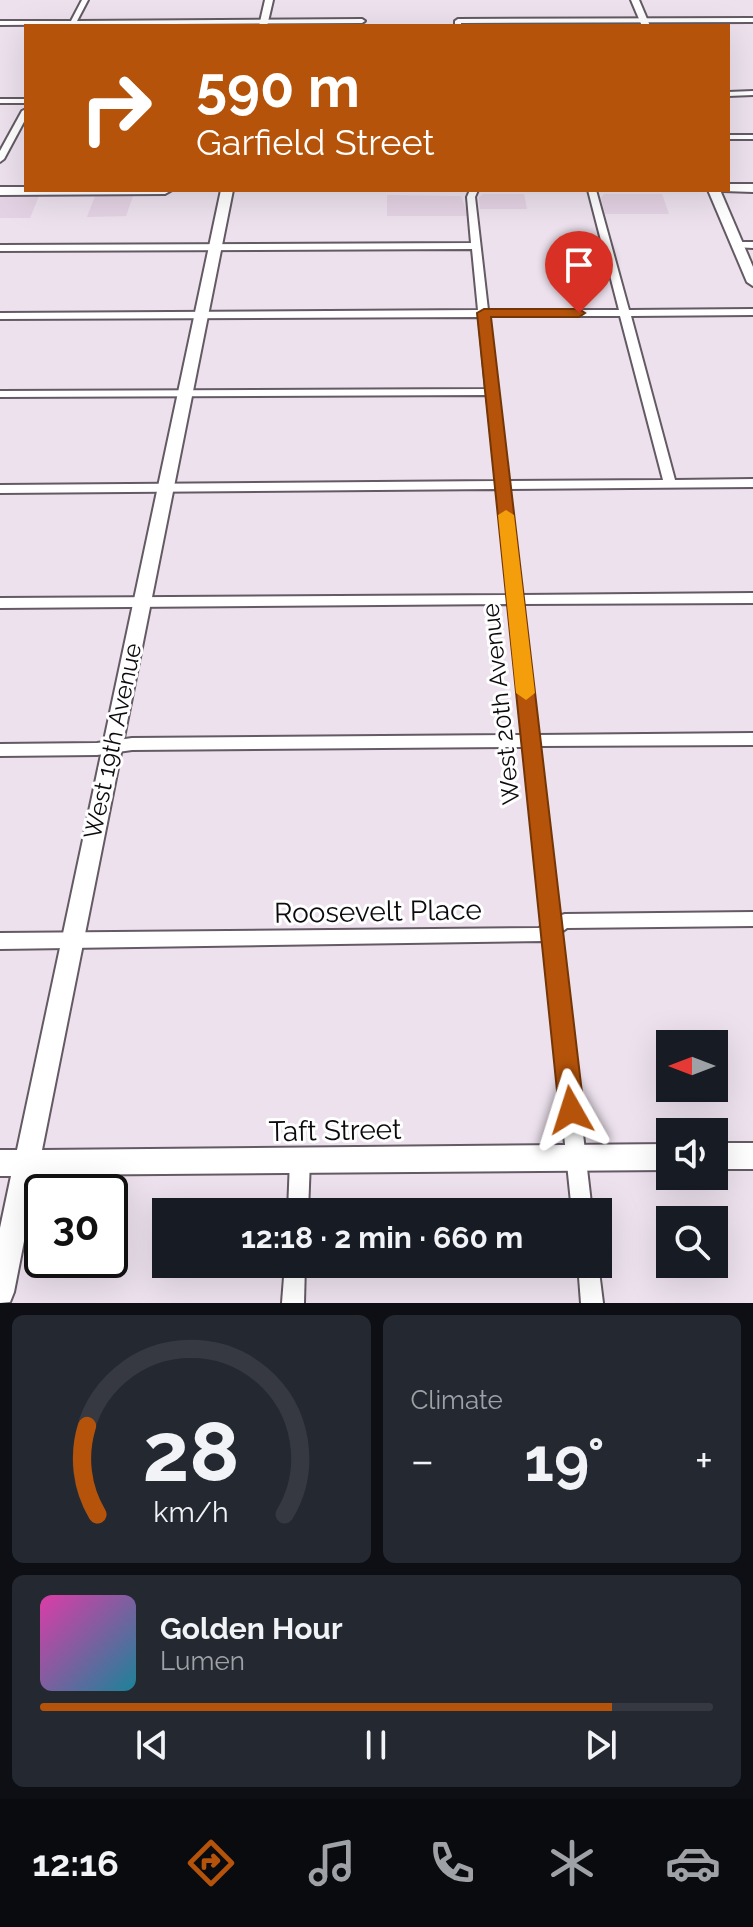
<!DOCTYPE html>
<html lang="en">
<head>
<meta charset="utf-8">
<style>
  body { margin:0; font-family:Raleway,sans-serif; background:#242831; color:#f1f3f6; height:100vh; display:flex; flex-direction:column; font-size:30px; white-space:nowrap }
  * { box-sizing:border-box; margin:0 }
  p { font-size:26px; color:#9ea1a6 }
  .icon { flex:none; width:44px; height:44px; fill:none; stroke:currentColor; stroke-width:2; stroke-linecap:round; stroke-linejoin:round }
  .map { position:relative; height:1303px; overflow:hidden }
  .side { display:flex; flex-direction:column; gap:12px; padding:12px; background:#0d0f14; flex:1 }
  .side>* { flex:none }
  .banner { position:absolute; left:24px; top:24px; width:706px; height:168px; border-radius:0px; box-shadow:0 8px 32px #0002; background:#b45309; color:#fff; overflow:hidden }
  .needle { width:52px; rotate:270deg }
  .buttons { position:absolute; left:656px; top:1030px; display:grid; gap:16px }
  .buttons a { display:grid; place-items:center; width:72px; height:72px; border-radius:0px; background:#171b24; box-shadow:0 8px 32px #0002; font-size:40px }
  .speed { position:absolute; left:24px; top:1174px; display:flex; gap:16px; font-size:40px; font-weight:700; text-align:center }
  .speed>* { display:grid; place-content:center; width:104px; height:104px; border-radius:50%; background:#171b24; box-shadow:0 8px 32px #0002; line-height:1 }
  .speed .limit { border:4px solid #111; border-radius:12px; background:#fff; color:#111 }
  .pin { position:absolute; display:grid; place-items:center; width:68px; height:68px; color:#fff; margin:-82px -34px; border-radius:50% 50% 50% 0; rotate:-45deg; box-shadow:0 0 8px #0007 }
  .pin .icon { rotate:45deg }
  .me { position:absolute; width:88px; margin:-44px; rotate:354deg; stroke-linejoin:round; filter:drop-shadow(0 0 6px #0008) }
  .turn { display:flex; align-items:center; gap:28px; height:168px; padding:0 40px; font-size:36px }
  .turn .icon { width:104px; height:104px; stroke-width:2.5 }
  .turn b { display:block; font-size:56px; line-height:68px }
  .big { font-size:60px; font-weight:700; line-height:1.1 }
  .side .card { flex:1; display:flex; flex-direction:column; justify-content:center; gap:12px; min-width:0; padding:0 28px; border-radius:12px; background:#242831 }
  .side .dial { align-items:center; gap:0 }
  .dial svg { height:208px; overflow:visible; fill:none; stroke:#363941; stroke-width:7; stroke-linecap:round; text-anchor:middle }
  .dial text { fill:#f1f3f6; stroke:none }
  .song { display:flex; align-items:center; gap:24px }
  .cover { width:96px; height:96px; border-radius:12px; background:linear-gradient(135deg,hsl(320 70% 55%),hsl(190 70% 35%)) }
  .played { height:8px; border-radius:4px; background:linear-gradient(90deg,#b45309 85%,#363941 85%) }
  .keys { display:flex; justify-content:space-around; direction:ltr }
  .heat { display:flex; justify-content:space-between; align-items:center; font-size:44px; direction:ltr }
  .side .tiles { flex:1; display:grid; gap:12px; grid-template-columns:1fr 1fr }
  .card:last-child { grid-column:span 2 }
  .trip { position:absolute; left:152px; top:1198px; width:460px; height:80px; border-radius:0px; background:#171b24; box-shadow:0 8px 32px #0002; font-weight:700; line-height:80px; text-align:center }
  .tab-bar { display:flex; height:128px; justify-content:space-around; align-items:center; background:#090b0e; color:#9ea1a6 }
  .tab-bar .icon { width:56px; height:56px }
  .tab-bar .current { color:#b45309 }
  .tab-bar b { font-size:36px; color:#f1f3f6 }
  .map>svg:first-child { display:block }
  .built { fill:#e3d2e3 }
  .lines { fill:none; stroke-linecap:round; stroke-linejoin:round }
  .minor-casing { stroke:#635a64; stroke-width:4 }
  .tertiary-casing { stroke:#635a64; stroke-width:4 }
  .primary-casing { stroke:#635a64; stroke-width:4 }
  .minor { fill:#fff; fill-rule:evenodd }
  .tertiary { fill:#fff; fill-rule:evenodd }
  .primary { fill:#fff; fill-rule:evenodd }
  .route { fill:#b45309; stroke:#753606; stroke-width:2 }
  .slow { fill:#f59e0b }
  .labels { text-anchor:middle; stroke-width:6; stroke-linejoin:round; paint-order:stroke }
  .street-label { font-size:24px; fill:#0d0a0e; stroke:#fff }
  .near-street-label { font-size:28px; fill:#0d0a0e; stroke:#fff }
</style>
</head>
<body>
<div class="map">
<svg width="753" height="1303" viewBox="0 0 753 1303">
  <rect width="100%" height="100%" fill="#ece1ed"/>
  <g class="built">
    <path d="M483,194H524L527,209H480L479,197Z"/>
    <path d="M604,194H662L669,214H605L601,198Z"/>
    <path d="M387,195L461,196L468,216H387Z"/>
    <path d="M39,196L30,218H0V196Z"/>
    <path d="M95,196H133L126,216L87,217Z"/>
  </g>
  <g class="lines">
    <g class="minor-casing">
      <g id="minor">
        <path d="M82,0H88L77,21L362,19L365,21L362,23L0,25V21H71Z"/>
        <path d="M753,18V22L461,23V26H455V21L458,19Z"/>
        <path d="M753,91V95L728,96V92Z"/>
        <rect x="0" y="99" width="26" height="4"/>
        <path d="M26,109V118L4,159L0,162V151L22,111Z"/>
        <rect x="728" y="135" width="25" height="4"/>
        <path d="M470,190H478L475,197L488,310H619L588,190H596L629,310L753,309V315L631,316L675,480L753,479V487L509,489L521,595L753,593V603L522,604L537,735L753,733V745L539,746L558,916L565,914L753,912V926L567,928L560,933L592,1212H572L544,941L0,949V933L539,928L542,926L524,747L132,750L97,755L0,756V744L97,743L132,738L522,735L509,604L0,608V598L508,595L497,489L0,493V485L496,481L487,395L0,397V391L486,389L479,317L0,319V313L478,310L472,249L0,251V245L471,243L467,197ZM489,316H620L663,480L508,481Z"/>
        <path d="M737,242H753V248L734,247V243Z"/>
        <path d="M300,1150L307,1153L310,1160L308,1212H288L290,1160L293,1153Z"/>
        <path d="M598,1263L603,1303H581L578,1264Z"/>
        <path d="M285,1264H305L304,1303H282Z"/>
      </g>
    </g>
    <g class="tertiary-casing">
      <g id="tertiary">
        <path d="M265,0H273L267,26H259Z"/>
        <path d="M631,0H639L650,26H642Z"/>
        <path d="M221,190H233L42,1150L670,1144V1170L37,1175L14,1292L10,1302L0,1303V1228L11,1176H0V1150H17Z"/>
        <path d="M708,190H720L753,267V286L747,282Z"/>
        <rect x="714" y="1143" width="39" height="26"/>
      </g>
    </g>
    <g class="primary-casing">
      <g id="primary">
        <path d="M728,184H753V192L723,191L728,190Z"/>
        <path d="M0,187H26V190H172L165,194L0,195Z"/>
      </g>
    </g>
    <use href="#minor" class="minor"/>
    <use href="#tertiary" class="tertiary"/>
    <use href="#primary" class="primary"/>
  </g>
  <path class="route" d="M484,309H579L585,313L579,317H491L584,1110L580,1118L571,1122L562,1118L559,1110L477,313Z"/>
  <path class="slow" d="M506,510L514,515L535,693L526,700L516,693L498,515Z"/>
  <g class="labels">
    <g class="street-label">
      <text transform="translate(501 704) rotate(-96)" y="8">West 20th Avenue</text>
      <text transform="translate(113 741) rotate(-78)" y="8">West 19th Avenue</text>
    </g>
    <g class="near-street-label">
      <text transform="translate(378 911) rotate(-1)" y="10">Roosevelt Place</text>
      <text transform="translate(335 1130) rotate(-1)" y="10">Taft Street</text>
    </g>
  </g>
</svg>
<div class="buttons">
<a><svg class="needle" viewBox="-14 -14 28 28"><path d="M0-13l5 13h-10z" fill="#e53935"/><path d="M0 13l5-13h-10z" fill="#9ea1a6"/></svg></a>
<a><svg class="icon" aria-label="sound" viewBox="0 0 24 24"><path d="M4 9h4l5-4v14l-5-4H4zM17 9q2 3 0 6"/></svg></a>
<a><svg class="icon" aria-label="search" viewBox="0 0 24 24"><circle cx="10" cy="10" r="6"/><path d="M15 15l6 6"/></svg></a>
</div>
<div class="speed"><div class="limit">30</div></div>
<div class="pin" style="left:579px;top:313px;background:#d93025"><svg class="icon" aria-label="arrive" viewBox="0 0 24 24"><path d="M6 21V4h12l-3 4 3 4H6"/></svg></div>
<svg class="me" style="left:571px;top:1110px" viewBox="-20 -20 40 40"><path d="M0-17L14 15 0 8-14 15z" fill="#b45309" stroke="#fff" stroke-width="4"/></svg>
<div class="trip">12:18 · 2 min · 660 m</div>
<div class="banner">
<div class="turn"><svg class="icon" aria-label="right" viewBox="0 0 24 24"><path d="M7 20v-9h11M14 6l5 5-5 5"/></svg><div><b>590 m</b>Garfield Street</div></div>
</div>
</div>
<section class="side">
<div class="tiles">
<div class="card dial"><svg viewBox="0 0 100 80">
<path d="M14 69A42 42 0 1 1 86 69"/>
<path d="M14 69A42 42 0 0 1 10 35" stroke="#b45309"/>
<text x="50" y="56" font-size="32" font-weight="700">28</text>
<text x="50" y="72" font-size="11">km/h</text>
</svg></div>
<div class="card"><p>Climate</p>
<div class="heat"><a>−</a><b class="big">19°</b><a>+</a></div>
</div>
<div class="card">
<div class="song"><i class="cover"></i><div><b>Golden Hour</b><p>Lumen</p></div></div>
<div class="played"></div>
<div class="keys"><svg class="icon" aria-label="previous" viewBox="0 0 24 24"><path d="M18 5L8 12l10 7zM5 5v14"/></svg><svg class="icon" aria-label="pause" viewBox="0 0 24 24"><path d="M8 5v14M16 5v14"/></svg><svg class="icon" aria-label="next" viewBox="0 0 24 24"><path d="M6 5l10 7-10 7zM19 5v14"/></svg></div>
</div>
</div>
</section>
<nav class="tab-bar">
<b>12:16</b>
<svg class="icon current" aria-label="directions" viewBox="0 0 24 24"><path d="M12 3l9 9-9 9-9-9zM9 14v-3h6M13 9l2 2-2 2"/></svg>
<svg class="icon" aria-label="music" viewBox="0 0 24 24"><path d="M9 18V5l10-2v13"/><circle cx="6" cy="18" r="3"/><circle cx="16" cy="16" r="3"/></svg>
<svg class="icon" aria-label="phone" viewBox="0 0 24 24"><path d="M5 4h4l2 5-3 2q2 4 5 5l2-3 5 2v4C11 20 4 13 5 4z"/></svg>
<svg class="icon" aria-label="climate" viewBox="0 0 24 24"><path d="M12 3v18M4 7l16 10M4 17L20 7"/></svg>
<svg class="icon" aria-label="car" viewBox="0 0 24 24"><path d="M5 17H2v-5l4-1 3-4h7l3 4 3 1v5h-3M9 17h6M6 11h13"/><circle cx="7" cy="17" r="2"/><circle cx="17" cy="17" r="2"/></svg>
</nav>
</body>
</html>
